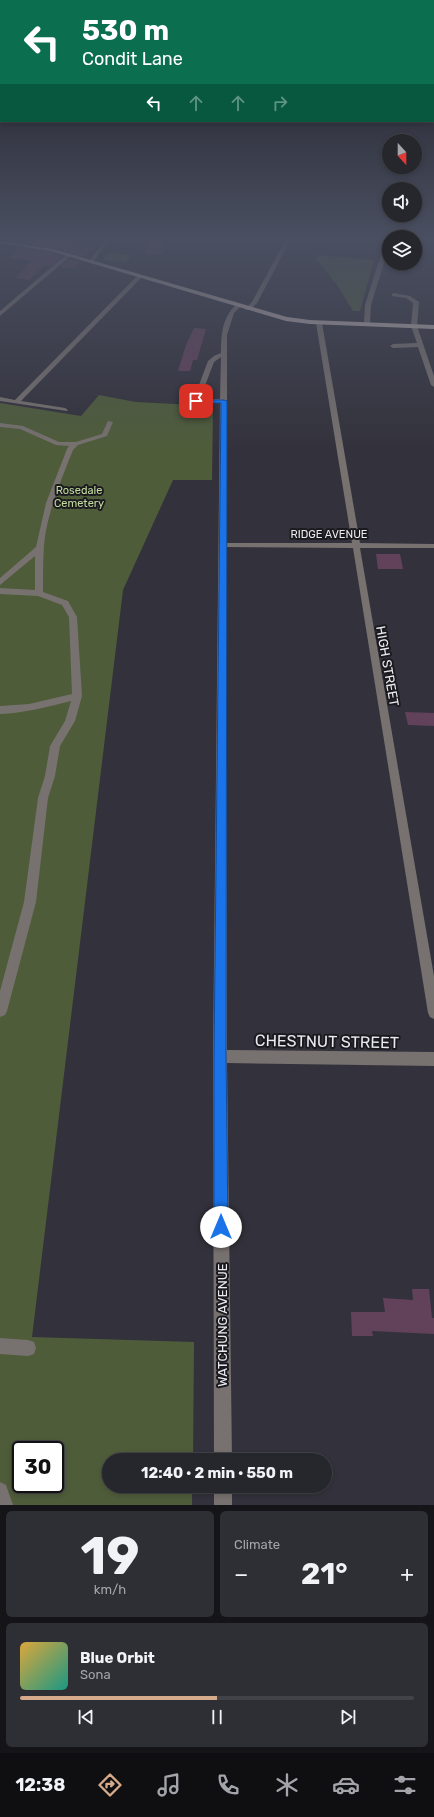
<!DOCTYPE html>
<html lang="en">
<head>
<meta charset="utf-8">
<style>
  body { margin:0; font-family:Rubik,sans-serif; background:#2e2e35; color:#f1f3f6; height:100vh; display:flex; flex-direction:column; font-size:15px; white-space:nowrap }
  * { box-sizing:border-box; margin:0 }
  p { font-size:13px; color:#a4a5aa }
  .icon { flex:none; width:22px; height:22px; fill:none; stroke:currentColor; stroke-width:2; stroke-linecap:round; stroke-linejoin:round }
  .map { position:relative; height:1505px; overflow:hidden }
  .drawer { display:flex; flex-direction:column; gap:6px; padding:6px; background:#151519; flex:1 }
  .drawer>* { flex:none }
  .top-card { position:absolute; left:0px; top:0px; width:434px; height:122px; box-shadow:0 2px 6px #0003,0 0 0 1px #424349; background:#0b6e4f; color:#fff; overflow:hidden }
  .needle { width:26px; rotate:159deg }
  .fabs { position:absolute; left:382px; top:134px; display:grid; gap:8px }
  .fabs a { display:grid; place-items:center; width:40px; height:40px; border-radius:50%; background:#26262d; box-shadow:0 2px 6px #0003,0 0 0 1px #424349; font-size:20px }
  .speed { position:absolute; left:12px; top:1441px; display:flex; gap:8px; font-size:20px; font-weight:700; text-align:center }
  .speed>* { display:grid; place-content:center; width:52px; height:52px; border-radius:50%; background:#26262d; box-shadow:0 2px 6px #0003,0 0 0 1px #424349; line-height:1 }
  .speed .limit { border:2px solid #111; border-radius:6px; background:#fff; color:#111 }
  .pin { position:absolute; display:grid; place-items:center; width:34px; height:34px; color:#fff; margin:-17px; border-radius:8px; box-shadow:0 2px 6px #0006 }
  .me { position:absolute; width:44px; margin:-22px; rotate:0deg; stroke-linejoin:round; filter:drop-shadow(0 0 3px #0008) }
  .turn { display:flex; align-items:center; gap:14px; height:84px; padding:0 16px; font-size:18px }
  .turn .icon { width:52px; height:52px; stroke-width:2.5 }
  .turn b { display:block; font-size:28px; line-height:34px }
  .lanes { display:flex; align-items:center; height:38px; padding:0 16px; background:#0003; justify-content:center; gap:20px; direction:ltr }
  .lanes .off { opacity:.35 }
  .big { font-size:30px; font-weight:700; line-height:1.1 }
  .drawer .tile { flex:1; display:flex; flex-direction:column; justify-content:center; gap:6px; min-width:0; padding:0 14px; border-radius:6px; background:#2e2e35 }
  .drawer .dial { align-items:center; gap:0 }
  .dial b { font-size:52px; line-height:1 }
  .song { display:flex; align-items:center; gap:12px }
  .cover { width:48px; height:48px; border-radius:6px; background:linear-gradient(135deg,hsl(40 70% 55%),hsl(170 70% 35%)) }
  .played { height:4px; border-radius:2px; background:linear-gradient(90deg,#d6ab8b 50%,#424349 50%) }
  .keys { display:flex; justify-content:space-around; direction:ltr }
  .heat { display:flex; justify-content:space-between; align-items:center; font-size:22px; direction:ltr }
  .drawer .tiles { flex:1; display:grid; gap:6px; grid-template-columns:1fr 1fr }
  .tile:last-child { grid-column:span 2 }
  .trip { position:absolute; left:102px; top:1453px; width:230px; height:40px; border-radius:20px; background:#26262d; box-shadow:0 2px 6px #0003,0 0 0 1px #424349; font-weight:700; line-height:40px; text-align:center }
  .tabs { display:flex; height:64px; justify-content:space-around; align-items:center; background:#0f0f12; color:#a4a5aa }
  .tabs .icon { width:28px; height:28px }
  .tabs .selected { color:#d6ab8b }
  .tabs b { font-size:18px; color:#f1f3f6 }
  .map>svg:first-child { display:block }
  .green { fill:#4f5c3a; fill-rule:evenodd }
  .building { fill:#62415a }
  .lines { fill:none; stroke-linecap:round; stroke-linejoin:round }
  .minor { fill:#77716f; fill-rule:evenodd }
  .major { fill:#baadaa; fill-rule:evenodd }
  .route { fill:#1a73e8; stroke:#114b97 }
  .labels { text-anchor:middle; stroke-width:4; stroke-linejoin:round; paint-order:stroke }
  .far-park-label { font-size:11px; fill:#c3dc9d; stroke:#1b1b1f }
  .far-street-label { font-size:11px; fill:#e9e9f0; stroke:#1b1b1f }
  .street-label { font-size:13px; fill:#e9e9f0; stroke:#1b1b1f }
  .near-street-label { font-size:16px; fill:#e9e9f0; stroke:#1b1b1f }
</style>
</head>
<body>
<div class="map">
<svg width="434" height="1505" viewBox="0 0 434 1505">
  <rect width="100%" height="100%" fill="#33323c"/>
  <g class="green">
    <path d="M108,253L131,255L126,262L103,260Z"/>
    <path d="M317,255L374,260L360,311H353L337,285L316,259Z"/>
    <path d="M99,395L136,402L213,406L212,480H173L123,590L32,1337L194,1342L193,1460H109V1486H192V1505H0V403L81,416ZM21,1450H55V1484H21Z"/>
  </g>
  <g class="building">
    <path d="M25,239H65L92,247L84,257L53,248L22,243Z"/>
    <path d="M148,239H165L163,254H145Z"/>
    <path d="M18,247L50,252L62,256L51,266L45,265L29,280L15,278L31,260L9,258Z"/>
    <path d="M70,259L80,262L72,269L60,267Z"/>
    <path d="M194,328L206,329L197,360H193L190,371H178L186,345Z"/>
    <path d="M376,554H400L403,569H378Z"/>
    <path d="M405,712L434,713V726L408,725Z"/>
    <path d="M412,1289H429L432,1318H434V1334L372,1331L373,1336H352L351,1312H385L383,1298L413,1300Z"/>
  </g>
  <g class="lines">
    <g class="minor">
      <path d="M105,239H110L93,262H89Z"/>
      <path d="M286,239H291L257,303L250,310H246L245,309L252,302Z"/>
      <path d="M386,239H389V247L371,305L370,324L367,326L364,324L365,305Z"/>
      <path d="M67,254L72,255L0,316V311Z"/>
      <path d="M138,275L143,276L21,401L65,408L68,410L67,411L0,401V397L15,400Z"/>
      <path d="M394,293L410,296L419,302L417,326L434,376V387L431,385L418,347L393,348L390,346L393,344L417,343L411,326L413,303L406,298L392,296V294Z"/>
      <path d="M236,305L241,306L234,313L227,335V543H352L316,323L319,321L322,323L360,543L434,544V548H360L434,976V1019L430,1017L428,1013L353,548L227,547V1050L434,1052V1066L227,1063L232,1460H214L213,1056L220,403H196L193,401L208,361L214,356L221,353C221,336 222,317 236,305ZM221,357L220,399H200L214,362Z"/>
      <path d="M108,421L113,422L107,436L78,445L73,450C61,480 47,513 44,545C43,560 43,576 43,592L68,601L77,617L82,696L75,721L60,746L55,776L48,798L36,902L7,1011L5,1015L0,1017V991L24,902L38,798L45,776L50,746L65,721L71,701C47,707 24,713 0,714V706L29,704L72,694L69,617L62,605L38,596L0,594V588L35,590V556L0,585V578L36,547L46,503L67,449L69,446L56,445L20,429L0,427V423L23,426L59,442H76L102,434Z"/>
      <path d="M0,1338L28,1340L34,1342L36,1348L34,1354L28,1356L0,1354Z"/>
      <path d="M0,1482L6,1485L13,1505H0Z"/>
      <rect x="214" y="1486" width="18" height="19"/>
    </g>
    <path class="major" d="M0,241L53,249L287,317L310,320L434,325V329L310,324L286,321L50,251L0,243Z"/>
  </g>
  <linearGradient id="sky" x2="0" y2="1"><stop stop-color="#1c1c21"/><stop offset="0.53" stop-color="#4a4f61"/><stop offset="1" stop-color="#4a4f61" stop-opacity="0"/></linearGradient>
  <rect width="434" height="450" fill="url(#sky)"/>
  <path class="route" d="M194,400H224L227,401L226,1056L228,1227L226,1232L221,1234L216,1232L214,1227V1056L221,403H196L193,401Z"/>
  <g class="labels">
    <g class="far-park-label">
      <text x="79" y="494">Rosedale<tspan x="79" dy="13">Cemetery</tspan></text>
    </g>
    <g class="far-street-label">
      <text x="329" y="538">RIDGE AVENUE</text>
    </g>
    <g class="street-label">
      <text transform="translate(388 666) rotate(80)" y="5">HIGH STREET</text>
      <text transform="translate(222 1325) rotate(-90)" y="5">WATCHUNG AVENUE</text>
    </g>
    <g class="near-street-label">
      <text transform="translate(327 1041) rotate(1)" y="6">CHESTNUT STREET</text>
    </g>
  </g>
</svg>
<div class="fabs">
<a><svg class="needle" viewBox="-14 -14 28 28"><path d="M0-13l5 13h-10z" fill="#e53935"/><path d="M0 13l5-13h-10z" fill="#a4a5aa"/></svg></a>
<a><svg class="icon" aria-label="sound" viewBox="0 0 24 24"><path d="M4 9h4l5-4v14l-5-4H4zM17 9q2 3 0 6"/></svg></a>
<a><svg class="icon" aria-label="layers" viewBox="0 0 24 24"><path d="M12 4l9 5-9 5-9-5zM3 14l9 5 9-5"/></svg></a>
</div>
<div class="speed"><div class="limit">30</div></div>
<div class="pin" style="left:196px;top:401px;background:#d93025"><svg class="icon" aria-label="arrive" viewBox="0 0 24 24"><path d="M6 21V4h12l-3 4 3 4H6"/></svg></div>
<svg class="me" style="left:221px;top:1227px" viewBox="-20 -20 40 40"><circle r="19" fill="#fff"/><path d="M0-13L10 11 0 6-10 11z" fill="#1a73e8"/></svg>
<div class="trip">12:40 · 2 min · 550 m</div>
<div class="top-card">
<div class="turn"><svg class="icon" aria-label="left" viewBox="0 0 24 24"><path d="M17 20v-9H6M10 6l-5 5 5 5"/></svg><div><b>530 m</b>Condit Lane</div></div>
<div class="lanes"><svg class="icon" aria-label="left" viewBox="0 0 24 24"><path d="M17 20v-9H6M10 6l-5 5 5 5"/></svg><svg class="icon off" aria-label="ahead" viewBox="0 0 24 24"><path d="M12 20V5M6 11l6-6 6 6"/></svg><svg class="icon off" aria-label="ahead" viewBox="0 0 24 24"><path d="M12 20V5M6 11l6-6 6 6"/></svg><svg class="icon off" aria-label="right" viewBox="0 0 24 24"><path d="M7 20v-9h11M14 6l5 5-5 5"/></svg></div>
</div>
</div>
<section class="drawer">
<div class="tiles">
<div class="tile dial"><b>19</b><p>km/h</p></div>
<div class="tile"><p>Climate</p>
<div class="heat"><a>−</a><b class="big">21°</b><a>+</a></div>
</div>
<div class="tile">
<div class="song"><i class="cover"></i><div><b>Blue Orbit</b><p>Sona</p></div></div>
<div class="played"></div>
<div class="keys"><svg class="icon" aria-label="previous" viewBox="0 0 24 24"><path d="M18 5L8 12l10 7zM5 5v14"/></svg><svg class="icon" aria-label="pause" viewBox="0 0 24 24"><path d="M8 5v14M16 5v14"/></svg><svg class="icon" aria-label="next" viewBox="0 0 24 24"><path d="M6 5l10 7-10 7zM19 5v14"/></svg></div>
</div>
</div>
</section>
<nav class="tabs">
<b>12:38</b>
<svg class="icon selected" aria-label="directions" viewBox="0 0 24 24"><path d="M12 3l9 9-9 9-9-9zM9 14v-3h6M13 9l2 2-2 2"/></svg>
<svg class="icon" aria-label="music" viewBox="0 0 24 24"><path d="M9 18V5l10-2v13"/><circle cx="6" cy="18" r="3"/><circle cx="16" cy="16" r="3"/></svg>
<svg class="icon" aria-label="phone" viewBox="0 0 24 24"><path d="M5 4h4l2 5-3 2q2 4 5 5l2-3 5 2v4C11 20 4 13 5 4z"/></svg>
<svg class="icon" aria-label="climate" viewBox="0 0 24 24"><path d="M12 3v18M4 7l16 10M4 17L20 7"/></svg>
<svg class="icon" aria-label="car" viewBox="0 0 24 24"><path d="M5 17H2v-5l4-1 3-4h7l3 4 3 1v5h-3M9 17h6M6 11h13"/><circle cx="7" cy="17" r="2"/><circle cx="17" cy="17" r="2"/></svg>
<svg class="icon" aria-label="filters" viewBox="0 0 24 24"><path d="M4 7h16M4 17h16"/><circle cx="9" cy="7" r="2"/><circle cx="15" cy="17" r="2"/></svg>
</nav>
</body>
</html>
